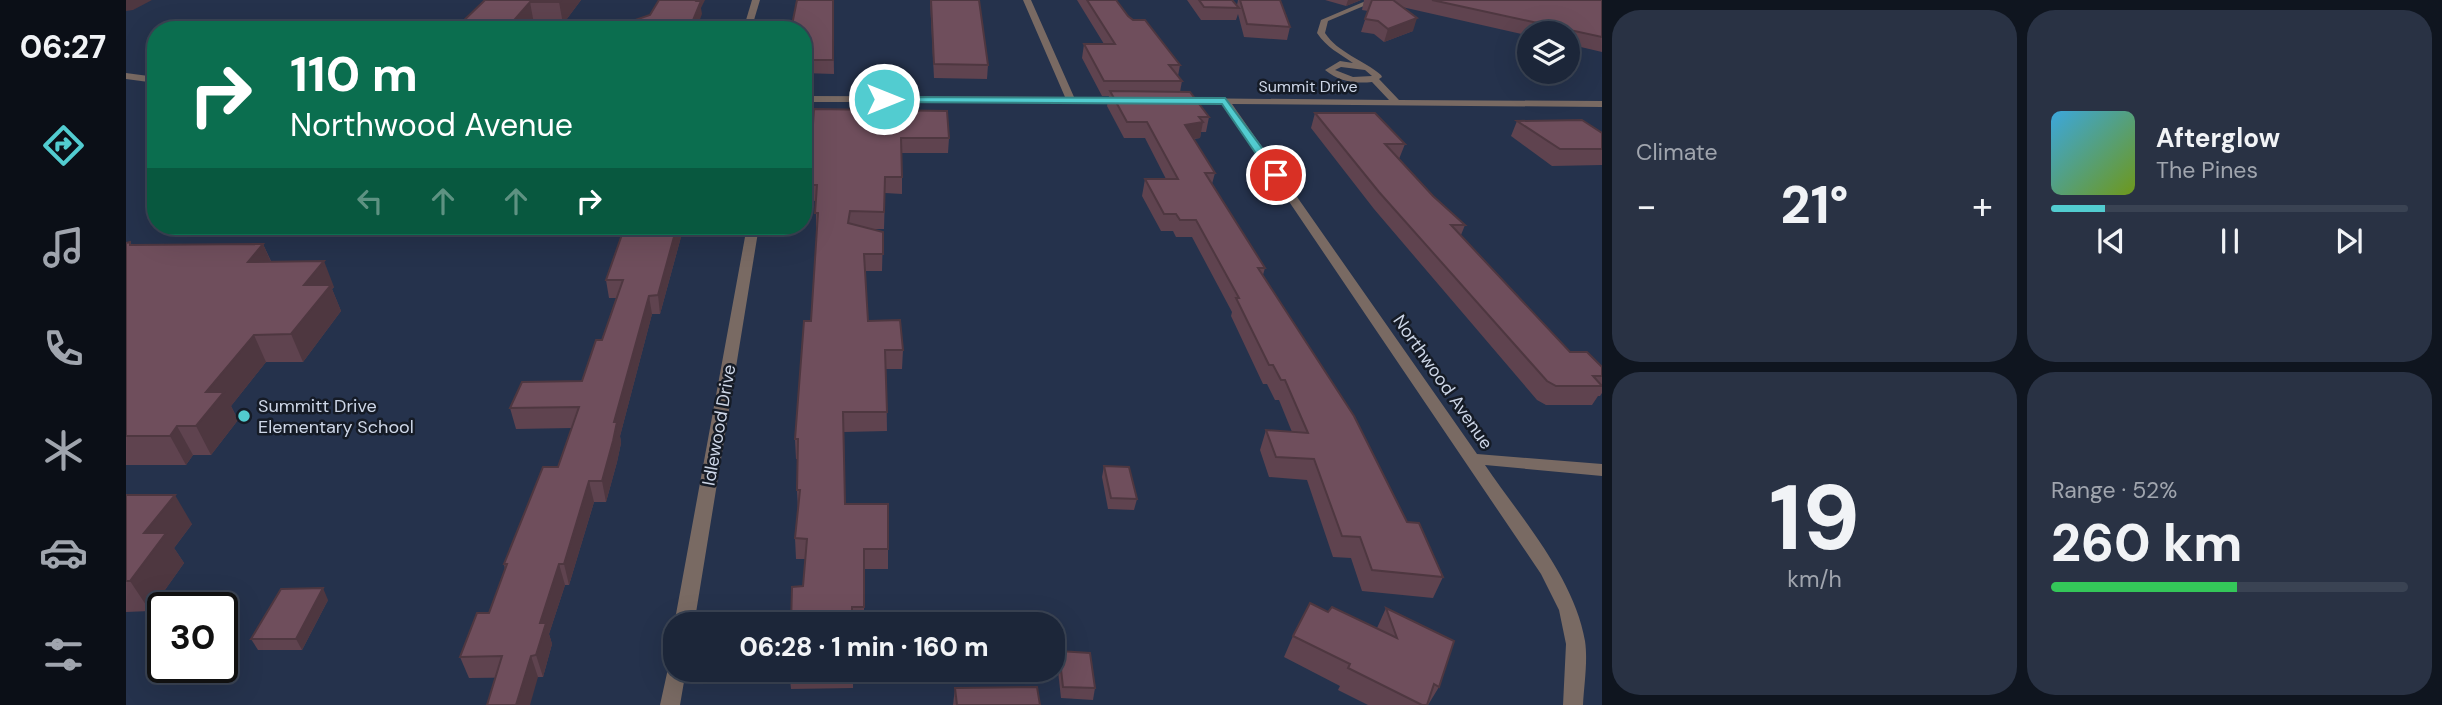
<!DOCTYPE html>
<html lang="en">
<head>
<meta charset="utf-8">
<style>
  body { margin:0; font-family:"DM Sans",sans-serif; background:#293244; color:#f1f3f6; height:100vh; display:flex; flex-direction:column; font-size:26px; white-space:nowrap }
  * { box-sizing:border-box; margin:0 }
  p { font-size:23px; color:#a0a5ae }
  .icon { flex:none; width:38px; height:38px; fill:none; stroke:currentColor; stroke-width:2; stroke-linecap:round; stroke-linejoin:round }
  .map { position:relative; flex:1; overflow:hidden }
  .details { display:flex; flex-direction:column; gap:10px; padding:10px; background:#0f151f; width:840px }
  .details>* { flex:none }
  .hud { position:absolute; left:21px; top:21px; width:665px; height:214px; border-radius:28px; box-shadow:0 7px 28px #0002,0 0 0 2px #3a4353; background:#0b6e4f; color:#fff; overflow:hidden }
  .fabs { position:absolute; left:1391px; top:21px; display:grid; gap:14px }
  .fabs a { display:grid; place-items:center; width:63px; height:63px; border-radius:50%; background:#1c2639; box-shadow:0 7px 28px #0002,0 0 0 2px #3a4353; font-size:35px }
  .speed { position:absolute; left:21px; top:592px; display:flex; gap:14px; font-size:35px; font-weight:700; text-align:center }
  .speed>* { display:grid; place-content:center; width:91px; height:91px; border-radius:50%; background:#1c2639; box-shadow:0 7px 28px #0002,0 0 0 2px #3a4353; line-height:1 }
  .speed .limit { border:4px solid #111; border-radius:10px; background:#fff; color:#111 }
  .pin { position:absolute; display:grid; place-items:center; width:60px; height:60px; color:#fff; margin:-30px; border:4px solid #fff; border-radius:50%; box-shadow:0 2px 7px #0007 }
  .me { position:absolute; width:77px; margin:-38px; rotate:90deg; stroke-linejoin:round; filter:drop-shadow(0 0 5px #0008) }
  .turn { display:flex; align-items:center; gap:24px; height:147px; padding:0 28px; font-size:32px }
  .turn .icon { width:91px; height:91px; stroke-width:2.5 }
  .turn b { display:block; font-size:49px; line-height:60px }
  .lanes { display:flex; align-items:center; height:66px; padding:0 28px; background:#0003; justify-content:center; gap:35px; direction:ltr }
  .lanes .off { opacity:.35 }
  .big { font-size:52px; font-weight:800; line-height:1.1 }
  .details .tile { flex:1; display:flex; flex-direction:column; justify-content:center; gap:10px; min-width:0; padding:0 24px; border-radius:28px; background:#293244 }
  .details .dial { align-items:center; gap:0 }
  .dial b { font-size:91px; line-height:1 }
  .song { display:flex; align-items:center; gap:21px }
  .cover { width:84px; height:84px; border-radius:10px; background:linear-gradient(135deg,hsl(200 70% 55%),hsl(80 70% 35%)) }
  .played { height:7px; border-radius:4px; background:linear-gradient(90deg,#52ccd0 15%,#3a4353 15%) }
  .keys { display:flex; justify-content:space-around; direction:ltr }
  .heat { display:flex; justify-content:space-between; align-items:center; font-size:38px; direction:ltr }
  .charge { height:10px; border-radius:5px; background:linear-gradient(90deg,#34c759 52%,#3a4353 0) }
  .details .tiles { flex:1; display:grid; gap:10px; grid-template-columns:repeat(2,1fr) }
  .trip { position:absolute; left:537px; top:612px; width:402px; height:70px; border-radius:28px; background:#1c2639; box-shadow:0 7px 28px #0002,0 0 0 2px #3a4353; font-weight:800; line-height:70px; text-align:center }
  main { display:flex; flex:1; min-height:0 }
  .menu { display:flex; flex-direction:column; width:126px; justify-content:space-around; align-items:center; background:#0b0f17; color:#a0a5ae }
  .menu .icon { width:49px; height:49px }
  .menu .on { color:#52ccd0 }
  .menu b { font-size:32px; color:#f1f3f6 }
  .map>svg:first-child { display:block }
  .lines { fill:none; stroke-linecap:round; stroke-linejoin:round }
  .street { fill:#796a63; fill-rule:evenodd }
  .wall { fill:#5f434f }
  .shaded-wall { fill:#4e3740 }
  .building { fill:#6f4e5c; stroke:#4e3740; stroke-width:2 }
  .route { fill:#52ccd0; stroke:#358587; stroke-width:2 }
  .poi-dot { fill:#52ccd0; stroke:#151b26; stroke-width:2.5 }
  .labels { text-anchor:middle; stroke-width:5; stroke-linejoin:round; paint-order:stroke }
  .far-street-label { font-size:16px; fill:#cdd6e7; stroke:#151b26 }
  .street-label { font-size:18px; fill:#cdd6e7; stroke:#151b26 }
  .poi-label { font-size:18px; fill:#cdd6e7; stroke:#151b26; text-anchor:start }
</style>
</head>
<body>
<main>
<nav class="menu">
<b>06:27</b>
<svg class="icon on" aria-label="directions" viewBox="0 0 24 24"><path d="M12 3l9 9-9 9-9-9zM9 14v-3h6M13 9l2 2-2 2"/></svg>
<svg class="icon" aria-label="music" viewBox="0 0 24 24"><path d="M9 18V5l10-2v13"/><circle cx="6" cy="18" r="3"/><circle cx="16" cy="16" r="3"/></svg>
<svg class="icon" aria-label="phone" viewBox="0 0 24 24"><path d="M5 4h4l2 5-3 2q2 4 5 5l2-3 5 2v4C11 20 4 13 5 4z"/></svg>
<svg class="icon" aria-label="climate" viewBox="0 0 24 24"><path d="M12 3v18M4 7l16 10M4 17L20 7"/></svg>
<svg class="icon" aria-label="car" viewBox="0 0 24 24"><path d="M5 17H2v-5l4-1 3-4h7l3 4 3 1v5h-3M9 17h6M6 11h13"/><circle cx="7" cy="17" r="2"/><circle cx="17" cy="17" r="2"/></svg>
<svg class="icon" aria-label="filters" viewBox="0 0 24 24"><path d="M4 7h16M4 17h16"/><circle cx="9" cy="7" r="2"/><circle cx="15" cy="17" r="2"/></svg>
</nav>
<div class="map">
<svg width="1476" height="705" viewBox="0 0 1476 705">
  <rect width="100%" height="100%" fill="#25324c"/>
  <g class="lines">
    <g class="street">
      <path d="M626,0H634L625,30H617Z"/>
      <path d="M897,0H905L948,97H1001L1006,100L1004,102H677V96L939,97Z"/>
      <path d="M1242,0H1252L1202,21L1199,33C1212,53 1238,60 1255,75L1256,77L1253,79L1273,100L1476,101V107L1106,104L1351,454L1476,464V476L1359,465C1395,518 1448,577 1459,641C1462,661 1458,685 1457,705H1437L1440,644L1433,610L1415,574L1097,104H1053L1048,101L1053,98L1263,100L1246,82C1229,84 1212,81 1199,70L1214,61L1227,63C1213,53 1201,48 1191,33L1195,20ZM1215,67L1239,70L1246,76L1227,77L1209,70Z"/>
      <path d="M0,73L30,77V83L0,79Z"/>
      <path d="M621,226H633L568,625H550V627L548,625Z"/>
      <path d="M550,662V670H560L554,705H534L543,664Z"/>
    </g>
  </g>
  <g class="wall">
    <path d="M359,0H455L437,24H408L403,30H329Z"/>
    <path d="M707,0L708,74L677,73V30Z"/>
    <path d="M804,0H853L862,65L861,79L808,78Z"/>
    <path d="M951,0H990L1002,16L1054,65L1052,76L1056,81L1054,92L1083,117L1080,132H1075L1074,138L1068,139L1089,173L1086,184L1139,268L1137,275L1281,522L1317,577L1307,598L1236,591L1225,558L1207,557L1181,480L1143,477L1134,450L1140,430L1166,432L1153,400H1149L1141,384H1137L1105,316L1106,312L1066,237H1050L1047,231H1035L1016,196L1019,179H1040L1019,138H998L981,106L983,96H976L956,58L958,44H978Z"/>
    <path d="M1061,0H1106L1111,5L1112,0H1154L1164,27L1161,40L1118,37L1112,14L1110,20H1075Z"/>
    <path d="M1199,0H1235L1220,6Z"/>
    <path d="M1238,0H1476V52L1442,44V33H1404V36L1276,7L1287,31L1258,42L1248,34L1235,32L1242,11L1236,10Z"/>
    <path d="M688,109L823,138L822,153H776V194L759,193L758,229H744L757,232L756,271H739L742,321L777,350L776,369H760L761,431L718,432L719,504H762V569H738V625H665L677,586L679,559H670L669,538L672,511L671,490L672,459H670L669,439L685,321L691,230H690V201H684L683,185Z"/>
    <path d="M1189,113L1279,144L1273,159L1307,196L1339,225L1335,235L1444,352L1476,367V393L1474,396H1472L1466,405H1420L1411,400L1248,209L1185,128Z"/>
    <path d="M1391,121L1476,133V165L1426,166L1385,136Z"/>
    <path d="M491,226H558L534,314H526L494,436L495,443L491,462L480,502H468L443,585H439L423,634L426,644L417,677L343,678L334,657L363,613L379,570L378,564L432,467L446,428L390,429L384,408L456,381L476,340L490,298H483L480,280L496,236H492Z"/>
    <path d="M4,242L5,245L137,244L145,261L208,287L206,289L215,311L177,362H140L105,406L112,420L85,455H67L60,465H0V243Z"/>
    <path d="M978,466L1011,499L1008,510L982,509L976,477Z"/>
    <path d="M0,495L66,524L48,548L58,563L24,611L0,612Z"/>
    <path d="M202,600L176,650H132L125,639Z"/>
    <path d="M1260,608L1313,687L1302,705H1242L1212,690L1214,686L1158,657L1167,636L1202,612L1251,628Z"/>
    <path d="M933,651L969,688L967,700L935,698L931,662Z"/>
    <path d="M663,670H727V688L665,689Z"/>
    <path d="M829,688L914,705H827Z"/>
  </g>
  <g class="shaded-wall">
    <path d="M0,0H26L7,10L0,11Z"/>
    <path d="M435,0H455L437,24L433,2Z"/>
    <path d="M572,0H579L575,8L576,14L570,30H563Z"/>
    <path d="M1222,0H1235L1220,6Z"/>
    <path d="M404,2L408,24L403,30H382V27Z"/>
    <path d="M1291,18L1287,31L1258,42L1262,29Z"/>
    <path d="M1077,122L1074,138L1056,140L1059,125Z"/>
    <path d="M551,226H558L534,314L532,295Z"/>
    <path d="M137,244L148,269L122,262Z"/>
    <path d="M198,261L208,287L206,289L215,311L177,362L165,334L178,285Z"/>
    <path d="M523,296L526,314L494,436L495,443L491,462L480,502L476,481L488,422Z"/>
    <path d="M128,335L140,362L105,406L112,420L85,455L70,426L80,392Z"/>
    <path d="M51,426L67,455L60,465L44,436Z"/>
    <path d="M463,481L468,502L443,585L438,564Z"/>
    <path d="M49,495L66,524L48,548L58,563L24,611L4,581L18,533Z"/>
    <path d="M433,564L439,585L423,634L426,644L417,677L410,655L414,623Z"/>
    <path d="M197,588L202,600L176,650L170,639Z"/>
    <path d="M405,656L412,677L404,705H390Z"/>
  </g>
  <g class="building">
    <path d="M359,0H435L433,2H404L382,27L329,29Z"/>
    <path d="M533,0H572L571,1H575L563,30H503L509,20L524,15Z"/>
    <path d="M671,0H707V60H677V30H665Z"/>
    <path d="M805,0H853L862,65L808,64Z"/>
    <path d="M961,0H990L1002,16L1007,20H1019L1054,65H1043L1056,81H978L958,44H989Z"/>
    <path d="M1073,0H1106L1113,8L1078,7Z"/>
    <path d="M1114,0H1154L1164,27L1121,24Z"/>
    <path d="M1246,0H1267L1291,18L1262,29L1252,21L1239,19Z"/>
    <path d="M1306,0H1476V37Z"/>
    <path d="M984,91L1064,92L1083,117H1073L1077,122L1059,125L1089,173H1079L1139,268H1132L1228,416L1281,522L1293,523L1317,577L1246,570L1234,537L1216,536L1188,459L1150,457L1140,430L1182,433L1159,380H1155L1147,365H1143L1110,298H1113L1070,220H1054L1050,214H1038L1019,179H1052L1021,122H1001Z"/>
    <path d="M688,109L821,111L823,138H775L776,177H759L758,212L724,211L722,223L757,232V254H738L742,321L774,320L777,350H759L761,412H717L719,504H762V549H738V607H726V625H665L666,587L677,586L681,539L669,538L674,490H671L672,439H669L678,321H685L692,213H689L691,185H683Z"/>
    <path d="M1189,113H1249L1279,144H1259L1307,196L1339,225H1325L1444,352H1461L1476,367V376H1467L1476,386H1430L1421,381L1253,192Z"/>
    <path d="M1456,120L1476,133V149H1434L1391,121Z"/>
    <path d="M499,226H551L532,295L523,296L488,422H491L487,441L476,481H463L438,564H433L414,623H420L410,655L405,656L390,705H361L376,656L334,657L351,613H363L381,564H378L417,467H432L453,407L384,408L396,382L456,381L470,340H476L497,280H480Z"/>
    <path d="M4,242V245L137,244L122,262L198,261L178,285H205L165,334L128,335L80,392H98L70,426H51L44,436H0V243Z"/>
    <path d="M978,466L1003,467L1011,499L985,498Z"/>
    <path d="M0,495H49L18,533H40L4,581H0Z"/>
    <path d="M197,588L170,639H125L155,589Z"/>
    <path d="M1184,603L1202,612L1206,607L1271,638L1260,608L1328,641L1313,687L1308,684L1301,705H1296L1222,668L1224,664L1167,636Z"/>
    <path d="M933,651L964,653L969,688L937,687Z"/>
    <path d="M911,687L914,705H831L829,688Z"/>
  </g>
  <path class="route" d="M754,97L1099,98L1156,175L1146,177L1096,104L758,102L754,101Z"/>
  <circle class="poi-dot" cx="118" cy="416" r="7"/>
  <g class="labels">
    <g class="far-street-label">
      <text x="1182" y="92">Summit Drive</text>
    </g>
    <g class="street-label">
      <text transform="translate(1317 382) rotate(55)" y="6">Northwood Avenue</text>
      <text transform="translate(593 425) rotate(-80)" y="6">Idlewood Drive</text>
    </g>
    <g class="poi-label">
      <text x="132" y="412">Summitt Drive<tspan x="132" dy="21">Elementary School</tspan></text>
    </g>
  </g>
</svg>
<div class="fabs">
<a><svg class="icon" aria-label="layers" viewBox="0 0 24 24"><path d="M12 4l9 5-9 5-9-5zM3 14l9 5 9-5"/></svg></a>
</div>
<div class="speed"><div class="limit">30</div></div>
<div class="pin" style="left:1150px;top:175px;background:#d93025"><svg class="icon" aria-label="arrive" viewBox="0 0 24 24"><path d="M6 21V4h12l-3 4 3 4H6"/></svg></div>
<svg class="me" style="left:758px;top:99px" viewBox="-20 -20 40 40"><circle r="17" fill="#52ccd0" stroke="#fff" stroke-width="3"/><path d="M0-11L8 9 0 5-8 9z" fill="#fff"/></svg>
<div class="trip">06:28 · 1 min · 160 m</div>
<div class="hud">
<div class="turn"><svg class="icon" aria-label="right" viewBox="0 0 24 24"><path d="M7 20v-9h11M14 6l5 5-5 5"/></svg><div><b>110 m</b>Northwood Avenue</div></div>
<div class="lanes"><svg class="icon off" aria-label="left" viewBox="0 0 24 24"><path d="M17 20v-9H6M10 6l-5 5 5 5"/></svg><svg class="icon off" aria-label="ahead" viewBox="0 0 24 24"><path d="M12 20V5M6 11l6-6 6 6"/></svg><svg class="icon off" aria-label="ahead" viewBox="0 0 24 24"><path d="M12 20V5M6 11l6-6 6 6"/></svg><svg class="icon" aria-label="right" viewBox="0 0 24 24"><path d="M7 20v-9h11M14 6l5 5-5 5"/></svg></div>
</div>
</div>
<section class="details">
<div class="tiles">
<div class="tile"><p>Climate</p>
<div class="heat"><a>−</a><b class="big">21°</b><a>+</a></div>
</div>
<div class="tile">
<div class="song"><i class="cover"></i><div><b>Afterglow</b><p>The Pines</p></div></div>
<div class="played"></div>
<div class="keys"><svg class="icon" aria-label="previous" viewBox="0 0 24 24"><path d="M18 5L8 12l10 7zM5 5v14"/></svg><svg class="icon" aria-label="pause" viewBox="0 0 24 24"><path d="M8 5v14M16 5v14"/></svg><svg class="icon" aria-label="next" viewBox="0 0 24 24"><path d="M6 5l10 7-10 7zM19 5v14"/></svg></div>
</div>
<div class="tile dial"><b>19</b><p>km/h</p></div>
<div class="tile"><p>Range · 52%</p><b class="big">260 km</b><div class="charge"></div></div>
</div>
</section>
</main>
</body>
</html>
